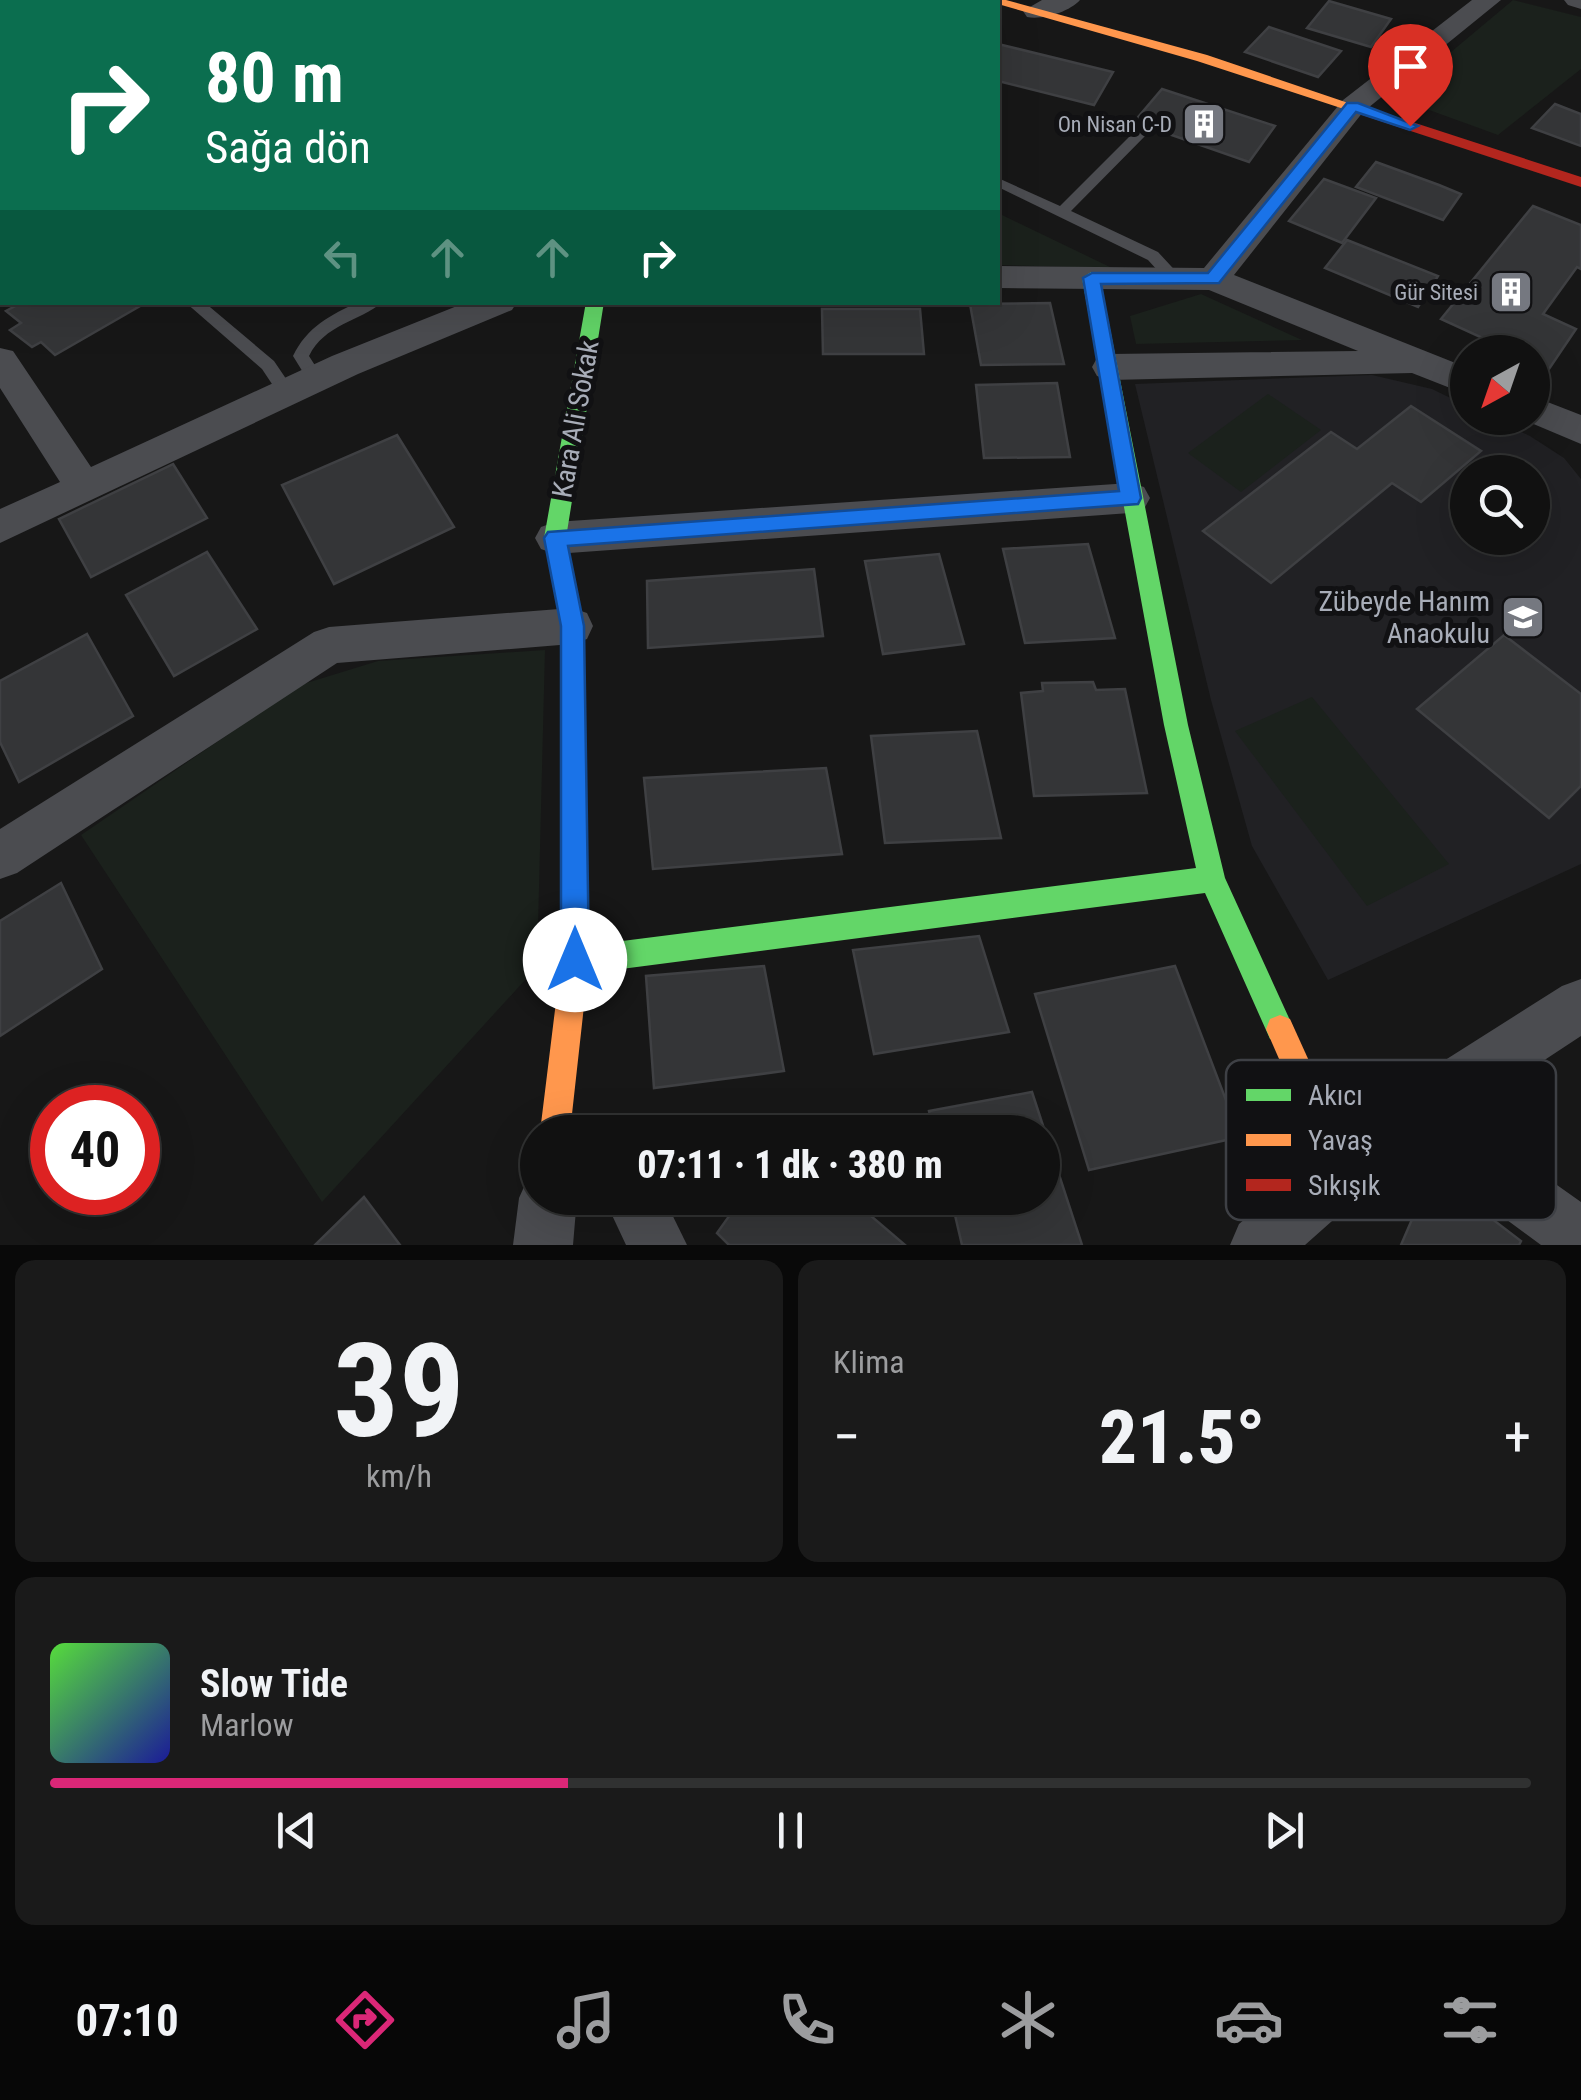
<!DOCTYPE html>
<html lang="tr">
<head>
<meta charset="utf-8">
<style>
  body { margin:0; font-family:"Roboto Condensed",sans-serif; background:#1a1a1a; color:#f1f3f6; height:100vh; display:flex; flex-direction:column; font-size:38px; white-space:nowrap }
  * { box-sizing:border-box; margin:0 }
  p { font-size:32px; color:#9c9d9f }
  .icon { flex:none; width:55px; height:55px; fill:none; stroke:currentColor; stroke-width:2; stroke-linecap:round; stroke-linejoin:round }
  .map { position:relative; height:1245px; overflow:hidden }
  .sheet { display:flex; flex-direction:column; gap:15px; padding:15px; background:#090909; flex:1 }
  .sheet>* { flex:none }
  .banner { position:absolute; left:0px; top:0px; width:1000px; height:305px; box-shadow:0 10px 40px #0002,0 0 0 2px #303131; background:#0b6e4f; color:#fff; overflow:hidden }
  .needle { width:65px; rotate:220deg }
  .tools { position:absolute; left:1450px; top:335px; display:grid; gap:20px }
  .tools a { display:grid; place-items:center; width:100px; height:100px; border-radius:50%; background:#111; box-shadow:0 10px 40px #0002,0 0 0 2px #303131; font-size:50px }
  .speed { position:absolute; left:30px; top:1085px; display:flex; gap:20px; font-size:50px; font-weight:700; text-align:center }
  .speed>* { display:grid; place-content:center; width:130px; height:130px; border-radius:50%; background:#111; box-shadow:0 10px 40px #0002,0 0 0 2px #303131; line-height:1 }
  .speed .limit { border:15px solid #d22; background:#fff; color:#111 }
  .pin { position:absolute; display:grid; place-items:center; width:85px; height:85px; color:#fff; margin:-102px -42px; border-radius:50% 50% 50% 0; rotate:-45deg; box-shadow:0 0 10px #0007 }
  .pin .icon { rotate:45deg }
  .me { position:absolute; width:110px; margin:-55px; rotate:0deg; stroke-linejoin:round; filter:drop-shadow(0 0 8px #0008) }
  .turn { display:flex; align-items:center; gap:35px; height:210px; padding:0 40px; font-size:45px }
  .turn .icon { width:130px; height:130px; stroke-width:2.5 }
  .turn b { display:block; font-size:70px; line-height:85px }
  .lanes { display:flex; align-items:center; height:95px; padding:0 40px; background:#0003; justify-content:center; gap:50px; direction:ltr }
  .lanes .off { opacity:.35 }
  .big { font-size:75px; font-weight:800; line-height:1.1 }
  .sheet .widget { flex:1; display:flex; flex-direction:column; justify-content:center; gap:15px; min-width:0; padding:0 35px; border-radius:20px; background:#1a1a1a }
  .sheet .dial { align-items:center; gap:0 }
  .dial b { font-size:130px; line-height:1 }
  .song { display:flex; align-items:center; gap:30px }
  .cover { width:120px; height:120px; border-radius:15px; background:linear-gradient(135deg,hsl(110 70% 55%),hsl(240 70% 35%)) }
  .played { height:10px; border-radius:5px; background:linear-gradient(90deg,#db2777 35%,#303131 35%) }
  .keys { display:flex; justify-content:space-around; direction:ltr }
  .heat { display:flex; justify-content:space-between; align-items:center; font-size:55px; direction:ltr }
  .sheet .tiles { flex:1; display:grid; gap:15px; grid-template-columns:1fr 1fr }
  .widget:last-child { grid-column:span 2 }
  .trip { position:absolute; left:520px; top:1115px; width:540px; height:100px; border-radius:50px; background:#111; box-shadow:0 10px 40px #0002,0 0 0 2px #303131; font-weight:800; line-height:100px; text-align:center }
  .tab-bar { display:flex; height:160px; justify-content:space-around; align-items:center; background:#070707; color:#9c9d9f }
  .tab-bar .icon { width:70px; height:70px }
  .tab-bar .on { color:#db2777 }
  .tab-bar b { font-size:45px; color:#f1f3f6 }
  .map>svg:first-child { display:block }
  .built { fill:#212124; fill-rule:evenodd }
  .green { fill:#1b211c }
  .building { fill:#343537; stroke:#3f4043; stroke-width:2.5 }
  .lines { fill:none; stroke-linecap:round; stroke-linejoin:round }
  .lane { fill:#4b4c50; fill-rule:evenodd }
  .street { fill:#4b4c50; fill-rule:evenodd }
  .fast { fill:#63d668; fill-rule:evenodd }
  .slow { fill:#ff974d; fill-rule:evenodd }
  .jam { fill:#b3261e; fill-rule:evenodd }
  .route { fill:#1a73e8; stroke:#114b97; stroke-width:2.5 }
  .labels { text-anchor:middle; stroke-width:10; stroke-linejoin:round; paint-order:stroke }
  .far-poi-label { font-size:22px; fill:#a8adb8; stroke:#111113; text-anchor:end }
  .street-label { font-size:28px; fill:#a8adb8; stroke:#111113 }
  .poi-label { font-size:28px; fill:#a8adb8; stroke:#111113; text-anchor:end }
  .key { fill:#111113; stroke:#3e4045; stroke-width:2.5 }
  .key-label { font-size:28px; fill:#a8adb8 }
</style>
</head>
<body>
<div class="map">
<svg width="1581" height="1245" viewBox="0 0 1581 1245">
  <rect width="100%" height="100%" fill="#171717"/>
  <path class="built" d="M1372,375L1432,389L1467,406L1468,418H1491L1530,436L1564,458L1581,479V864L1328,980L1252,846L1211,700L1135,384ZM1468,472H1532V538H1468Z"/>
  <g class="green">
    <path d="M1513,0L1581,17V69L1498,135L1396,98Z"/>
    <path d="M998,213L1112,268L998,265Z"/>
    <path d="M1201,294L1302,340L1136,344L1130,316Z"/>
    <path d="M1268,394L1321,430L1241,492L1188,453Z"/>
    <path d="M545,650L537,967L322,1202L81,835L300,685L378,661Z"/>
    <path d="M1312,697L1449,864L1367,906L1235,731Z"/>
  </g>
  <g class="building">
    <path d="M1329,1L1391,19L1371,47L1307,28Z"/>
    <path d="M1269,27L1341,51L1318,77L1245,52Z"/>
    <path d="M998,44L1113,72L1094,105L998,81Z"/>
    <path d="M1162,89L1275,126L1249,162L1134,122Z"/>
    <path d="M1555,104L1581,114V146L1532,128Z"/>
    <path d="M1376,162L1439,185L1461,194L1443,220L1356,187Z"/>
    <path d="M1324,179L1376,198L1342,243L1289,221Z"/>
    <path d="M1533,206L1581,225V269L1577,267L1543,314L1576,329L1549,369L1532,362V352H1513L1441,319Z"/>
    <path d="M1347,240L1438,276L1418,307L1325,268Z"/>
    <path d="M23,302H147L55,355L41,342L32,347L10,330L21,323L6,311Z"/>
    <path d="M1050,303L1064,364L981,365L970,304Z"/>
    <path d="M822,309H920L924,354H823Z"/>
    <path d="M1057,383L1070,457L984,458L976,385Z"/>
    <path d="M1411,406L1481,451L1421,502L1392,483L1271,583L1203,531L1331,432L1357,449Z"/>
    <path d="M397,435L454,527L334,584L282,485Z"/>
    <path d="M173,464L207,518L91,577L59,519Z"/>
    <path d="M1088,544L1115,638L1025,643L1003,549Z"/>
    <path d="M207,552L257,629L174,676L126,595Z"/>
    <path d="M939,554L964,644L883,654L865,561Z"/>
    <path d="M814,569L823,636L648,648L647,581Z"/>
    <path d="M87,634L133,716L19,782L0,742V681Z"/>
    <path d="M1504,635L1581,694V786L1549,818L1417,709Z"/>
    <path d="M1093,682L1096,690L1125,689L1147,793L1034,796L1021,693L1043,691L1042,683Z"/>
    <path d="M977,731L1001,838L885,843L871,736Z"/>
    <path d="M826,768L842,854L653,869L644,778Z"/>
    <path d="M61,883L102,969L0,1036V921Z"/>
    <path d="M979,936L1009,1032L874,1054L853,950Z"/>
    <path d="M764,966L784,1071L654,1088L646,976Z"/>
    <path d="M1175,966L1240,1137L1089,1170L1035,994Z"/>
    <path d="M1032,1092L1082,1245H962L951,1198H1042V1132H934L929,1111Z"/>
    <path d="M1432,1173L1521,1241L1519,1245H1401Z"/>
    <path d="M364,1197L400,1245H315Z"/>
    <path d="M742,1198H850L905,1245H729L717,1233Z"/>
  </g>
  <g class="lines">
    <g class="lane">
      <rect x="0" y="128" width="2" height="10"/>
      <path d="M1138,128L1150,131L1071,211L1158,252L1183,279L1175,284L1169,283L1148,260L998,187V178L1060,206Z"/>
      <path d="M185,302H204L274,361L295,392L292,396H280L262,369Z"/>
      <path d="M359,302H383C358,322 325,324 309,356L323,378L321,382H309L293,356C307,327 330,315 359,302Z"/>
    </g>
    <g class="street">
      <path d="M195,0H225L226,2H197Z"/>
      <path d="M1042,0H1080C1069,12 1043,20 1027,17L1023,11Z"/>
      <path d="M1472,0H1501L1363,112L1234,275L1468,368V395L1412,373L1110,380L1097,376L1092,367L1097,358L1110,354L1358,351L1209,290L998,288V266L1204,268L1343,100Z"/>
      <path d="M1564,0H1581V9L1568,5Z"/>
      <path d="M2,97V115L0,116V98Z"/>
      <path d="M467,302H517L512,310L358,374L0,543V509L60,482L0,388V348L13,351L91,467L332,356Z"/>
      <path d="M1532,396L1581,415V444L1519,418H1532Z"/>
      <path d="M1130,483L1144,487L1150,498L1144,509L1130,513L555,554L541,549L535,538L541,527L555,522Z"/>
      <path d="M572,608L587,613L593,626L587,639L572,644L337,663L17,873L0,879V829L314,632L329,627Z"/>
      <path d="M1581,979V1036L1459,1116L1581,1202V1245H1541L1412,1150L1305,1245H1230L1239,1224L1390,1095L1562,986Z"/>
      <path d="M538,1173V1198H577L573,1245H513L519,1198L528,1178Z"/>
      <path d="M604,1198H664L687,1245H626Z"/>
    </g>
    <g class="fast">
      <path d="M1091,272L1100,278L1188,725L1225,878L1294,1029L1290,1039L1280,1043L1270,1039L1205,893L575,975L565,971L561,961L565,951L575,947L1196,868L1164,725L1082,278Z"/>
      <path d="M586,302H604L566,538L583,626L585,699L581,706L573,709L565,706L561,699V626L544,538Z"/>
    </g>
    <g class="slow">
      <path d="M984,0H1006L1207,55L1366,109L1353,112L1197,61Z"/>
      <path d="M573,689L581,692L585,699L589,961L570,1132H540L561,961V699L565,692Z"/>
      <path d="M1280,1015L1290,1019L1358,1169L1354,1180L1343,1184L1332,1180L1266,1029L1270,1019Z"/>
    </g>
    <path class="jam" d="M1353,106H1363L1581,177V187L1353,112Z"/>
  </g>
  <path class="route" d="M1347,103H1358L1418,126L1410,130L1356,112L1219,283L1101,284L1141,498L1138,504L568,546L584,626L589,960L585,970L575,974L565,970L561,960V626L544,538L548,532L1119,491L1083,278L1092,273H1208Z"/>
  <defs>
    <g id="building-square" transform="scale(2.25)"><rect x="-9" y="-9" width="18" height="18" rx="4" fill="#757880" stroke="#111113"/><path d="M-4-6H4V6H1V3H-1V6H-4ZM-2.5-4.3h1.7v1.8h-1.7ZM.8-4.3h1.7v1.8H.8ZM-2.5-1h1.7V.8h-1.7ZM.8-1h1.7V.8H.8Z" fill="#fff"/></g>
    <g id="school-square" transform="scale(2.25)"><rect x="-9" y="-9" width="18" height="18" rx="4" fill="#757880" stroke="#111113"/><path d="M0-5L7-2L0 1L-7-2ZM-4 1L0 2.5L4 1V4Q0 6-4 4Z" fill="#fff"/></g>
  </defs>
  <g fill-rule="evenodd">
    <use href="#building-square" x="1204" y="124"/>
    <use href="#building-square" x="1511" y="292"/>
    <use href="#school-square" x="1523" y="617"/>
  </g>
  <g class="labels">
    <g class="far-poi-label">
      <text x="1172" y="132">On Nisan C-D</text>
      <text x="1478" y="300">Gür Sitesi</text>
    </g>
    <g class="street-label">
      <text transform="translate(575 419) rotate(-80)" y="10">Kara Ali Sokak</text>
    </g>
    <g class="poi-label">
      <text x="1490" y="611">Zübeyde Hanım<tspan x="1490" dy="32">Anaokulu</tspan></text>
    </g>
  </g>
  <rect x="1226" y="1060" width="330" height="160" rx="15" class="key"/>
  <rect x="1246" y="1089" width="45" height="12" fill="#63d668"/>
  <rect x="1246" y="1134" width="45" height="12" fill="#ff974d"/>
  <rect x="1246" y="1179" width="45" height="12" fill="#b3261e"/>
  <g class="key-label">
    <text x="1308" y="1105">Akıcı</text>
    <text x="1308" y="1150">Yavaş</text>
    <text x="1308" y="1195">Sıkışık</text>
  </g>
</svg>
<div class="tools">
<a><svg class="needle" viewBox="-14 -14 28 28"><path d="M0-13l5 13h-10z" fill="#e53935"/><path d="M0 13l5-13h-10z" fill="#9c9d9f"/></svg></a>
<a><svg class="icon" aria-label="search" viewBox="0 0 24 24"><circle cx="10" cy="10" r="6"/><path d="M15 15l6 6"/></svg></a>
</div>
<div class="speed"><div class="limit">40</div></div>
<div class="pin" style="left:1410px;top:126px;background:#d93025"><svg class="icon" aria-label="arrive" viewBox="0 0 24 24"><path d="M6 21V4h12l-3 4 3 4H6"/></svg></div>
<svg class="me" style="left:575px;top:960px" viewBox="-20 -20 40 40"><circle r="19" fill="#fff"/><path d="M0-13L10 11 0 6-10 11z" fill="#1a73e8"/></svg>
<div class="trip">07:11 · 1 dk · 380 m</div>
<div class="banner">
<div class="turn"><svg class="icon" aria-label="right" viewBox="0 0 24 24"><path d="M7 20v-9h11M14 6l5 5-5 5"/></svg><div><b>80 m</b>Sağa dön</div></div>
<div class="lanes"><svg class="icon off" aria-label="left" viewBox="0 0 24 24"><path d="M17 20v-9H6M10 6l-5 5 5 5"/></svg><svg class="icon off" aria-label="ahead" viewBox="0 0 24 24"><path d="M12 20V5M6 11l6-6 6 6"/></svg><svg class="icon off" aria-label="ahead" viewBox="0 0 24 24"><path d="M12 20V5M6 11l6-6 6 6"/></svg><svg class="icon" aria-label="right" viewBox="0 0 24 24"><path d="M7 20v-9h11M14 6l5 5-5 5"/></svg></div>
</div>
</div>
<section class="sheet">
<div class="tiles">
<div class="widget dial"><b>39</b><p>km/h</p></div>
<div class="widget"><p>Klima</p>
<div class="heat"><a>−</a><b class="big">21.5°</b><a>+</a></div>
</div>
<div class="widget">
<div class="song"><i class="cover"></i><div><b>Slow Tide</b><p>Marlow</p></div></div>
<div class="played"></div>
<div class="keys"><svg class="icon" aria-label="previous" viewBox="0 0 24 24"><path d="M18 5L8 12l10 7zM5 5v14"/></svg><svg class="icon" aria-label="pause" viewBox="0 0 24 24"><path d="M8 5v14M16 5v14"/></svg><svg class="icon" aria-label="next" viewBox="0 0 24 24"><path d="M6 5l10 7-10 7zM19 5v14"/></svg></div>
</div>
</div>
</section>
<nav class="tab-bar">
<b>07:10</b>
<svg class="icon on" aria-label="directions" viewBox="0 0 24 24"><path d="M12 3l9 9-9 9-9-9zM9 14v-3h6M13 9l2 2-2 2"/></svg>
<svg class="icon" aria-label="music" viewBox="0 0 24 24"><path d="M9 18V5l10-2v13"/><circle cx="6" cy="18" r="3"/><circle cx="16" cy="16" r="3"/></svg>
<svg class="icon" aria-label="phone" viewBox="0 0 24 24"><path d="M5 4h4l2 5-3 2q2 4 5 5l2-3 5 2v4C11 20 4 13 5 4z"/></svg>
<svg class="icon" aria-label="climate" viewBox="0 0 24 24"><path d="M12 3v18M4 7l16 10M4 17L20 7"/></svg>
<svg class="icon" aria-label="car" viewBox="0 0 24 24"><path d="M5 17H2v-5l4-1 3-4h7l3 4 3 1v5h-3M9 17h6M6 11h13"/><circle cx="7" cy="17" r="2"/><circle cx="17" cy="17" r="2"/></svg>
<svg class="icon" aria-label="filters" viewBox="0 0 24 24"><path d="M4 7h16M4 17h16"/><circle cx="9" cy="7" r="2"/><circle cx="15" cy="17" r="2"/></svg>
</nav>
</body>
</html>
